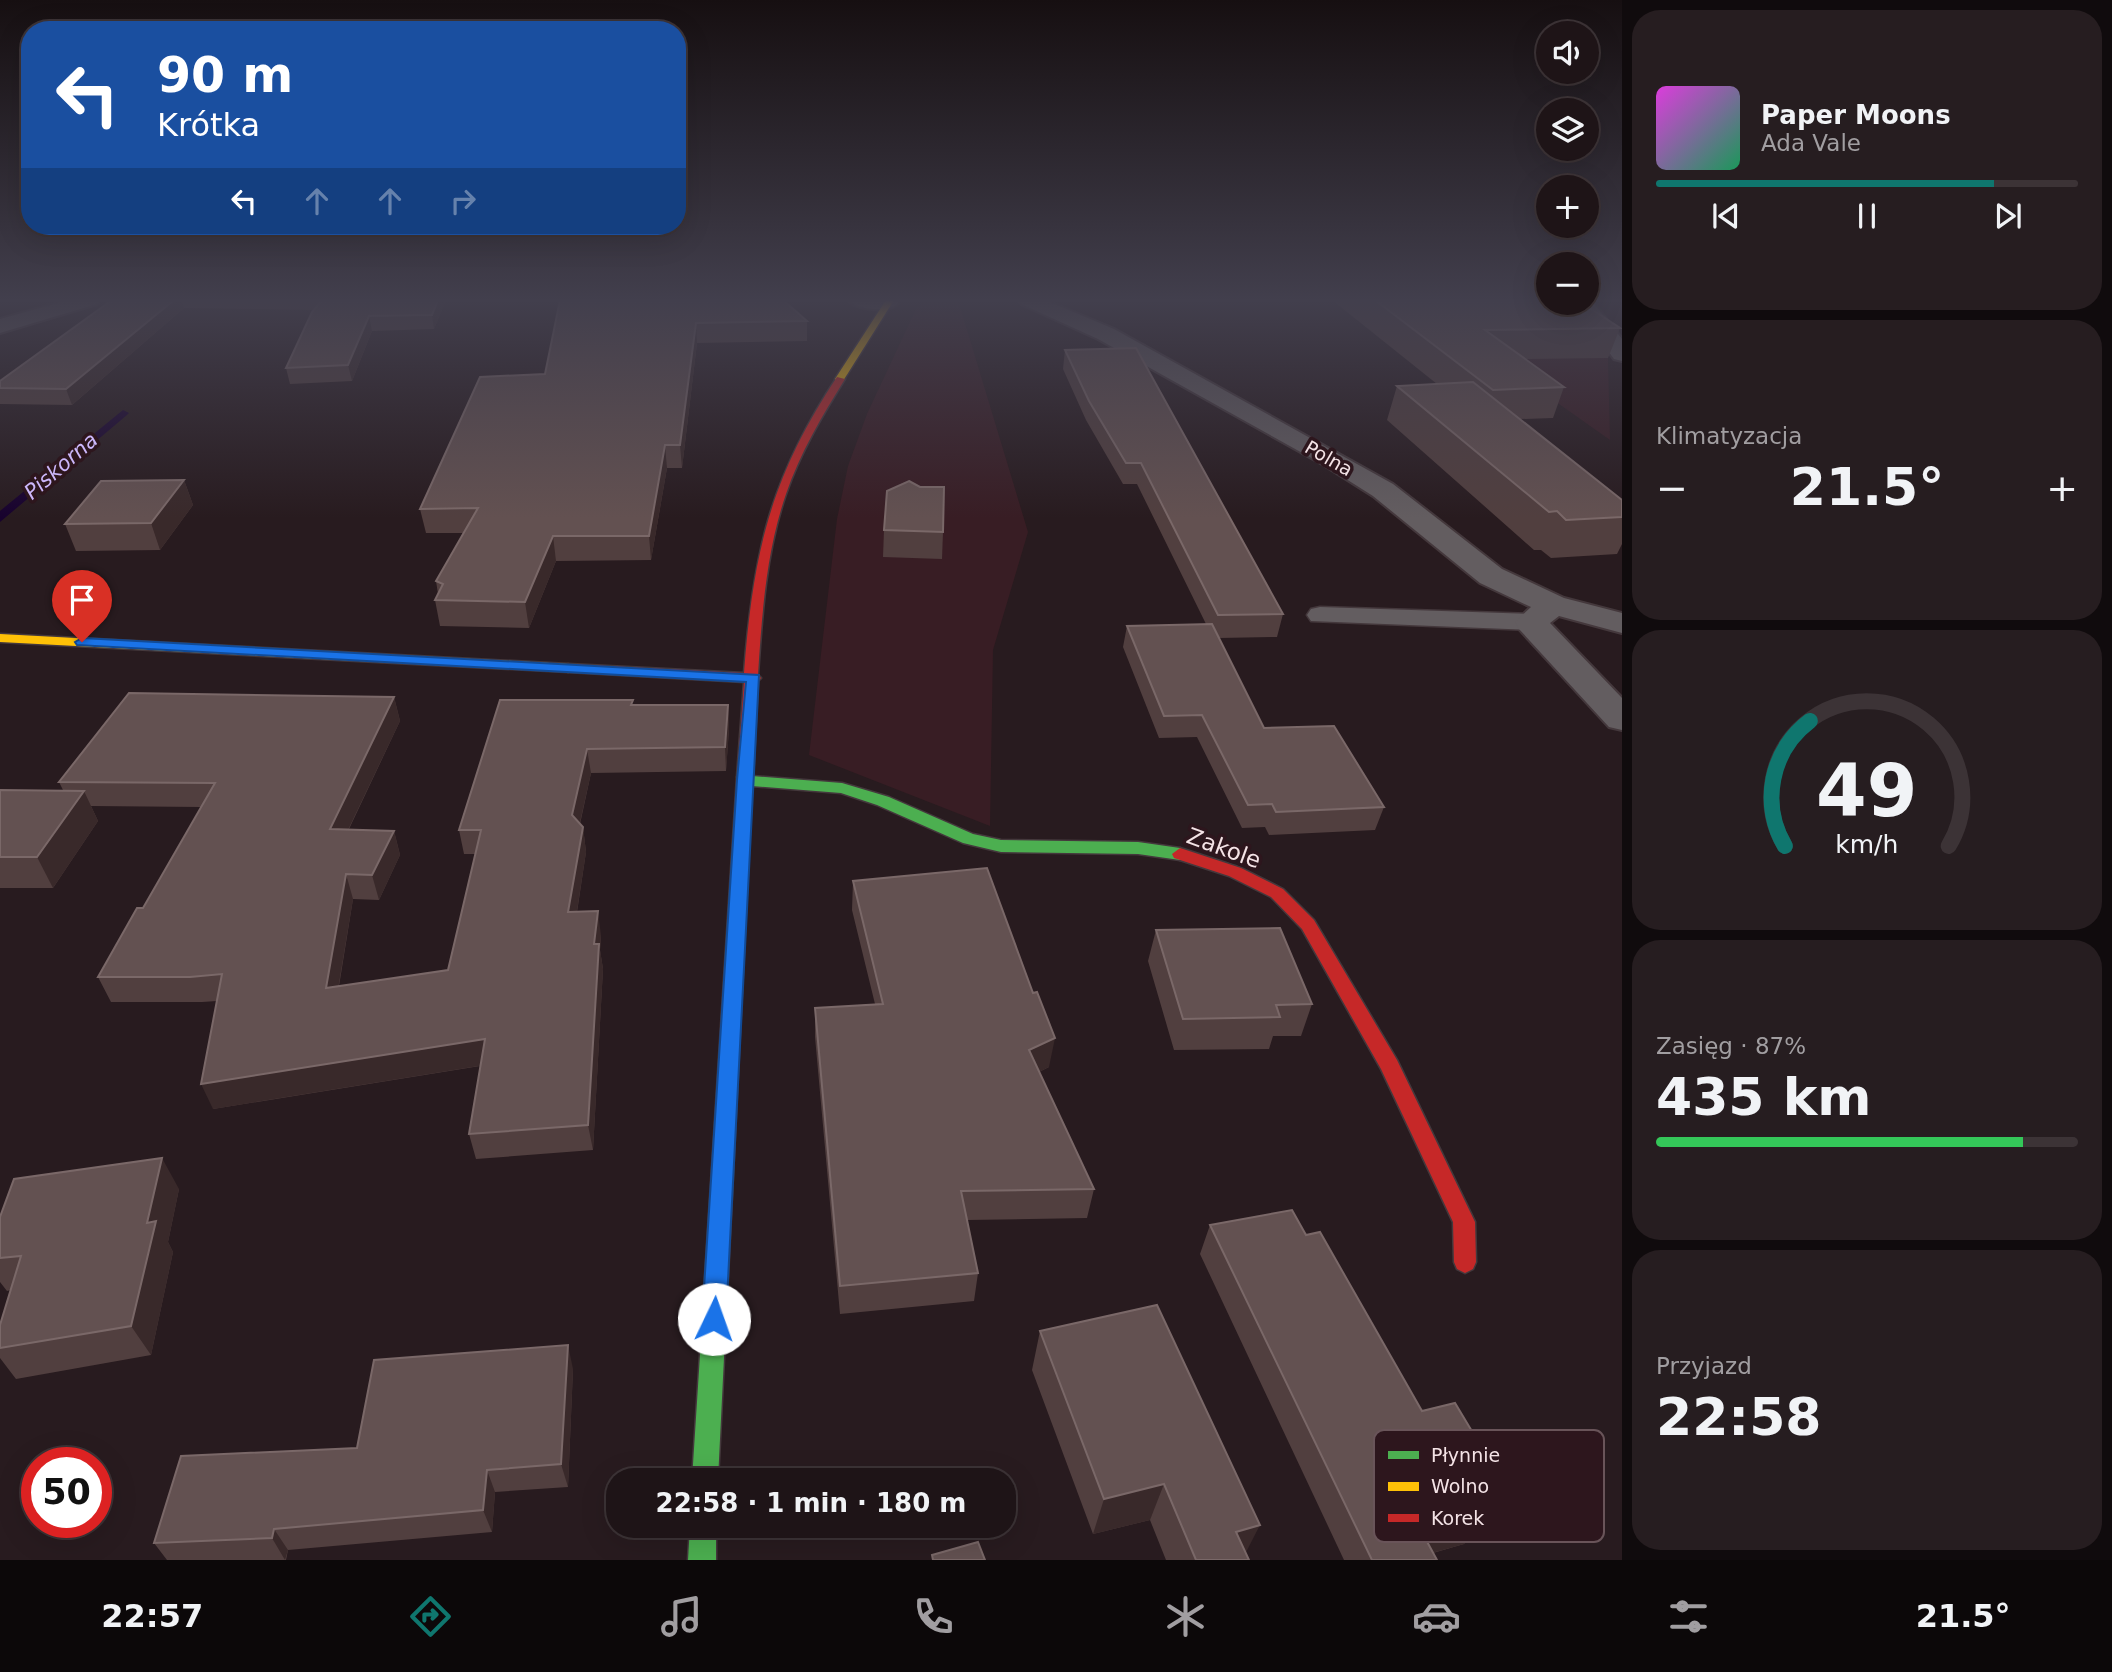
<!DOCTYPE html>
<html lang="pl">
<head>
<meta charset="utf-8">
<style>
  body { margin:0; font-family:"DejaVu Sans",sans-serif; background:#261d20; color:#f1f3f6; height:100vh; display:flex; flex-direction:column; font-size:26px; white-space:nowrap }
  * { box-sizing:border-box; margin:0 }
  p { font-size:23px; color:#a19ea1 }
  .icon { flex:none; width:38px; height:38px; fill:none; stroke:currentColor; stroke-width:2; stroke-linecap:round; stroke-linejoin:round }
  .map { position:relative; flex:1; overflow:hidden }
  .sheet { display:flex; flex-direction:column; gap:10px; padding:10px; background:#100b0d; width:490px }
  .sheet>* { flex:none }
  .hud { position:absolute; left:21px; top:21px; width:665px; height:214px; border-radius:28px; box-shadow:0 7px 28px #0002,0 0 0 2px #3c3336; background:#1a4fa0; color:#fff; overflow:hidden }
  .controls { position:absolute; left:1536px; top:21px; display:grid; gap:14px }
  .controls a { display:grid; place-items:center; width:63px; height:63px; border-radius:50%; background:#1e1417; box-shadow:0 7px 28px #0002,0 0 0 2px #3c3336; font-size:35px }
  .speed { position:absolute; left:21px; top:1447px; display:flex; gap:14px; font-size:35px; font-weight:700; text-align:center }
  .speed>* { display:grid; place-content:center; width:91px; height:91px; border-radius:50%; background:#1e1417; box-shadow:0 7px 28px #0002,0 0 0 2px #3c3336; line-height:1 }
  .speed .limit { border:10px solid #d22; background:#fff; color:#111 }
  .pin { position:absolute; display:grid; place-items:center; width:60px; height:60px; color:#fff; margin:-72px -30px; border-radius:50% 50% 50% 0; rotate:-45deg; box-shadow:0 0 7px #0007 }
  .pin .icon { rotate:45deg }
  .me { position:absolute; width:77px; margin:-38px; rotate:3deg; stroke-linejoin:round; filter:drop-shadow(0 0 5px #0008) }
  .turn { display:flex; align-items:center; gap:24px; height:147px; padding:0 21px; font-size:32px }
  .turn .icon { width:91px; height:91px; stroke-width:2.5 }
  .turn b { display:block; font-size:49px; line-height:60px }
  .lanes { display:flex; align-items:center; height:66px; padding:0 21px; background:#0003; justify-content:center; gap:35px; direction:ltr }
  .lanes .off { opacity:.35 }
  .big { font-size:52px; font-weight:700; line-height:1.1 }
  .sheet .widget { flex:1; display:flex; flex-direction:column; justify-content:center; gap:10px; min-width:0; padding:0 24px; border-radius:28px; background:#261d20 }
  .sheet .dial { align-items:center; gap:0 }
  .dial svg { height:182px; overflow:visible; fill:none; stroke:#3c3336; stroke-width:7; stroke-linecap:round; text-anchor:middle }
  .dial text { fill:#f1f3f6; stroke:none }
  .song { display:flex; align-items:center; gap:21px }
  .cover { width:84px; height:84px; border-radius:10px; background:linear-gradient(135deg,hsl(300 70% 55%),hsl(150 70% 35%)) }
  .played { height:7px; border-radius:4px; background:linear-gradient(90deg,#0f766e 80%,#3c3336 80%) }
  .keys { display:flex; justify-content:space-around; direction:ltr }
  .heat { display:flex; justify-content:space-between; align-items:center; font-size:38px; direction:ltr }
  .charge { height:10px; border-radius:5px; background:linear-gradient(90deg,#34c759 87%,#3c3336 0) }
  .trip { position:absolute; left:606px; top:1468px; width:410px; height:70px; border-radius:28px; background:#1e1417; box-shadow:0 7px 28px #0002,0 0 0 2px #3c3336; font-weight:700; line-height:70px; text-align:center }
  .menu { display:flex; height:112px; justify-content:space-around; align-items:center; background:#0c0809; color:#a19ea1 }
  .menu .icon { width:49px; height:49px }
  .menu .selected { color:#0f766e }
  .menu b { font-size:32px; color:#f1f3f6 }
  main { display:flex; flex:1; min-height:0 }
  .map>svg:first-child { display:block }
  .built { fill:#381d24 }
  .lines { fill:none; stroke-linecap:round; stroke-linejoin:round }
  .stream { fill:#18022e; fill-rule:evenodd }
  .lane-casing { stroke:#44383c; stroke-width:3 }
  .street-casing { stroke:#44383c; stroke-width:4 }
  .fast-casing { stroke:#44383c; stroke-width:3 }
  .slow-casing { stroke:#44383c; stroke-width:3 }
  .jam-casing { stroke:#44383c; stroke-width:3 }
  .lane { fill:#635d60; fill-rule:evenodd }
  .street { fill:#635d60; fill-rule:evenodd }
  .fast { fill:#4caf50; fill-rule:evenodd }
  .slow { fill:#ffc107; fill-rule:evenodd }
  .jam { fill:#c62828; fill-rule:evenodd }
  .wall { fill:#513f3f }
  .shaded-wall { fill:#39292a }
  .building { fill:#635151; stroke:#7a6868; stroke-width:2 }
  .route { fill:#1a73e8; stroke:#114b97; stroke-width:2 }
  .labels { text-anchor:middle; stroke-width:7; stroke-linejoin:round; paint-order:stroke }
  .far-street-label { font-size:19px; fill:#f4e3e6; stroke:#2d161d }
  .far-water-label { font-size:21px; font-style:italic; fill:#ccb7fa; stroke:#2d161d }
  .street-label { font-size:23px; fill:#f4e3e6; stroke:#2d161d }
  .key { fill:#2d161d; stroke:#695459; stroke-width:2 }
  .key-label { font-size:19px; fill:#f4e3e6 }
</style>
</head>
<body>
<main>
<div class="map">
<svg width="1622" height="1560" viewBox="0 0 1622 1560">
  <rect width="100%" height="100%" fill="#281b1f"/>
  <g class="built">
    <path d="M926,300H958L1028,532L993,650L990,826L809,755L837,519L848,466L867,414L916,309Z"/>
    <path d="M1412,300H1549V303H1565L1608,358L1610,440Z"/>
  </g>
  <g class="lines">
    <path class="stream" d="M123,410L129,413L127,415L0,522V511Z"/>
    <g class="lane-casing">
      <path id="lane" d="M1320,607L1531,614L1540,616L1544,622L1540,628L1531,630L1311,621L1307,615L1311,609Z"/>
    </g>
    <g class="street-casing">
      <g id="street">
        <path d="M69,300H100L97,304L0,333V319Z"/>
        <path d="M848,300H896L898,303C890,313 856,310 848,300Z"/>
        <path d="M1018,300H1045L1114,329L1393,484L1502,569L1564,598L1622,613V633L1559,616L1550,623L1622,698V730L1609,727L1519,629L1515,622L1531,607L1480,583L1373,496L1324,465L1098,339L1021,304Z"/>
        <path d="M1587,300H1591L1622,339V361L1614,359L1573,303H1587Z"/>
      </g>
    </g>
    <g class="fast-casing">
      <g id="fast">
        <path d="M745,772L752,776L842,783L889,797L973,834L1001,840L1138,842L1180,848L1188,854L1180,860L1138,854L1001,852L963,843L877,805L841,793L752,786L718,1480H692L737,777Z"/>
        <path d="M690,1526H716V1560H688Z"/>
      </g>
    </g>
    <g class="slow-casing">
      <g id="slow">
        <path d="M886,300H894L843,381H837L835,379Z"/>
        <path d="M0,634L568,664L575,668L568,672L0,642Z"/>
      </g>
    </g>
    <g class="jam-casing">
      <g id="jam">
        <path d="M837,377L845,379C822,416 800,453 786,494C766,552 762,614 758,675L761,678L758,681L753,777L745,782L737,777L744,682L568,672L561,668L568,664L744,673C753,554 770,478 837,377Z"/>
        <path d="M1180,848L1241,868L1283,889L1314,920L1397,1060L1475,1222L1476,1262L1473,1269L1465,1273L1457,1269L1454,1262L1453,1222L1381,1069L1302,929L1271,897L1229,876L1174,858L1172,854Z"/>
      </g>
    </g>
    <use href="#lane" class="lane"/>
    <use href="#street" class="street"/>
    <use href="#fast" class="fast"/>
    <use href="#slow" class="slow"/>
    <use href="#jam" class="jam"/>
  </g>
  <g class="wall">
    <path d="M112,300H446L434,329L372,331L352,381L290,384L286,368L314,310L184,308L72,405L0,404V381Z"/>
    <path d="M560,300L807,321V341L697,343L682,468H667L651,560L556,561L529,628L440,626L435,600L438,594L436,581L464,533H426L420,509L545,374Z"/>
    <path d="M1332,300H1549L1620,328L1608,358L1525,359L1564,387L1553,418L1520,419L1622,500V544L1617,554L1551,558L1541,550H1534L1387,420L1397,386L1437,384Z"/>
    <path d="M1065,350L1283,614L1277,637L1219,638L1264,728L1384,807L1375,830L1269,835L1265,827L1242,828L1197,737L1159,738L1123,647L1127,626L1206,624L1137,484H1123L1086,420L1063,369Z"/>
    <path d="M184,480L193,505L160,550L76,551L65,524Z"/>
    <path d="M884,530L943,532L942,559L883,557Z"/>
    <path d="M394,697L400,721L349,829L394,831L400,855L379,900L353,899L339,986L448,970L475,854H464L459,830L633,705H728L729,729L726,771L591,773L580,824L583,827L586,852L577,912L601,936L600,950L603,969L593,1150L476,1159L469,1134L480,1066L213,1109L217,1001L202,1002H111L98,977L143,908L201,807L91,806L98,821L53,888H0V790H63L59,782Z"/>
    <path d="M853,881L1049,1067L1039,1072L1094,1189L1087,1218L967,1220L978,1273L974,1301L840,1314L815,1037V1008L875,1004L852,910Z"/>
    <path d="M1156,930L1312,1004L1301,1036H1273L1269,1049L1174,1050L1148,961Z"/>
    <path d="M179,1189L168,1242L173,1252L151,1355L16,1379L0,1358V1325L11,1290L7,1291L0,1282V1217Z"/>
    <path d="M1210,1225L1422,1411L1471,1489L1467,1490L1484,1519L1464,1544L1433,1553L1437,1560H1344L1200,1254Z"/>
    <path d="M1040,1331L1246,1553L1249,1560H1166L1150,1520L1093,1534L1032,1370Z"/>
    <path d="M573,1369L568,1487L495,1492L492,1532L288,1550L286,1560H167L154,1543L357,1448Z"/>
  </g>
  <g class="shaded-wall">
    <path d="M174,300H182L184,308L72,405L66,389Z"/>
    <path d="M438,300H446L434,329L432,315Z"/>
    <path d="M369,316L372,331L352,381L348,365Z"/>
    <path d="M696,323L697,343L682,468L680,445Z"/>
    <path d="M665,445L667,468L651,560L649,536Z"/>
    <path d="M184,480L193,505L160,550L151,523Z"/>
    <path d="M553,536L556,561L529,628L525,602Z"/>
    <path d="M394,697L400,721L337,853L330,829Z"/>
    <path d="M728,705L729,729L726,771L725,747Z"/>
    <path d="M587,749L591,773L576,840L572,815Z"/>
    <path d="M84,791L98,821L53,888L37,857Z"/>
    <path d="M583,827L586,852L573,937L568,912Z"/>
    <path d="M394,831L400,855L379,900L372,875Z"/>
    <path d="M346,874L353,899L334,1013L326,988Z"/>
    <path d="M598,911L601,936L600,950L603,969L593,1150L588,1125L594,944Z"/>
    <path d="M1055,1038L1049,1067L1024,1079L1029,1050Z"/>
    <path d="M485,1039L491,1064L213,1109L201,1084Z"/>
    <path d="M162,1158L179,1189L168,1242L173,1252L151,1355L131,1326L147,1223Z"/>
    <path d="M568,1345L573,1369L568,1487L561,1464Z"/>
    <path d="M1491,1463L1471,1489L1438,1497L1457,1471Z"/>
    <path d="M487,1470L495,1492L492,1532L483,1510Z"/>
    <path d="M1164,1484L1150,1520L1093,1534L1104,1499Z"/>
    <path d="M1484,1519L1464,1544L1407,1560L1424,1536Z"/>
    <path d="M1260,1525L1242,1560L1236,1532Z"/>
    <path d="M274,1529L288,1550L285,1560L272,1538Z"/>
  </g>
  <g class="building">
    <path d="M112,300H174L66,389L0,388V381Z"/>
    <path d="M322,300H438L432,315L369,316L348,365L286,368L312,312Z"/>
    <path d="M560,300H783L807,321L696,323L680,445H665L649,536H553L525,602L435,600L443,584L436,581L478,508L420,509L480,377L545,374Z"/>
    <path d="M1375,300H1549V303H1582L1620,328L1485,330L1564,387L1493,390Z"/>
    <path d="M1136,348L1283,614L1218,615L1141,463H1126L1089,401L1065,350Z"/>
    <path d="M1473,382L1622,500V517L1566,520L1557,511L1549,512L1397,386Z"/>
    <path d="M184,480L151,523L65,524L101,481Z"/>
    <path d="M909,481L920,487H944L943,532L884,530L887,491Z"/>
    <path d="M1212,624L1264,728L1334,726L1384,807L1276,812L1272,804L1248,805L1202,715L1164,716L1127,626Z"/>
    <path d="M129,693L394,697L330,829L394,831L372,875L346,874L326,988L448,970L481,830H459L500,700H633L631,705H728L725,747L587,749L572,815L583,827L568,912L598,911L594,944H599L588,1125L469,1134L485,1039L201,1084L222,974L190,977H98L137,908H143L215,783L59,782Z"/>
    <path d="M0,790L84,791L37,857H0Z"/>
    <path d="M987,868L1033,993L1037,992L1055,1038L1029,1050L1094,1189L961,1191L978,1273L840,1286L815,1008L883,1004L853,881Z"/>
    <path d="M1280,928L1312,1004L1276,1005L1280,1017L1183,1019L1156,930Z"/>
    <path d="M162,1158L147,1223L156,1221L131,1326L0,1348V1325L21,1256L0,1258V1217L14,1179Z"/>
    <path d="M1292,1210L1306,1235L1320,1232L1422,1411L1455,1403L1491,1463L1457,1471L1484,1519L1424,1536L1437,1560H1372L1210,1225Z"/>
    <path d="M1157,1305L1260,1525L1236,1532L1249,1560H1196L1164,1484L1104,1499L1040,1331Z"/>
    <path d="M568,1345L561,1464L487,1470L483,1510L274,1529L272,1538L154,1543L181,1456L357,1448L374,1360Z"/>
    <path d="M978,1542L985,1560H933L932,1555Z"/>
  </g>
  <linearGradient id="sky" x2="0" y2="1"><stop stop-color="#160f11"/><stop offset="0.58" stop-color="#423f4d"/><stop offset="1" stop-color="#423f4d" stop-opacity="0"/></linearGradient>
  <rect width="1622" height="518" fill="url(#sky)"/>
  <path class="route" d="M82,638L759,675L726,1319L723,1327L714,1330L706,1327L702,1319L737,780L746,682L77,645L75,642Z"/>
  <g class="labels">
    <g class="far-street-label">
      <text transform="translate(1329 458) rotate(30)" y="7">Polna</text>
    </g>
    <g class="far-water-label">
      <text transform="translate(61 466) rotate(-41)" y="7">Piskorna</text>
    </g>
    <g class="street-label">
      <text transform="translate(1224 848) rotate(20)" y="8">Zakole</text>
    </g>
  </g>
  <rect x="1374" y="1430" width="230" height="112" rx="10" class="key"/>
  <rect x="1388" y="1451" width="31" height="8" fill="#4caf50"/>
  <rect x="1388" y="1482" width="31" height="9" fill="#ffc107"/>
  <rect x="1388" y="1514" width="31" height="8" fill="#c62828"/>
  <g class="key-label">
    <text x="1431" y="1462">Płynnie</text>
    <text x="1431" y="1493">Wolno</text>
    <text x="1431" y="1525">Korek</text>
  </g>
</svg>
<div class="controls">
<a><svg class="icon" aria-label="sound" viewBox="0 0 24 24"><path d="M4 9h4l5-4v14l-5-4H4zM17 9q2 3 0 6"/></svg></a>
<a><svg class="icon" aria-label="layers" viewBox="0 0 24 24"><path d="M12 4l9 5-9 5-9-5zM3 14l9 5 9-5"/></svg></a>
<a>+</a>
<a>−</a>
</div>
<div class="speed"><div class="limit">50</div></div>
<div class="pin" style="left:82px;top:642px;background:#d93025"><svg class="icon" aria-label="arrive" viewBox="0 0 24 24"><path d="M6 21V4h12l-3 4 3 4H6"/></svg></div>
<svg class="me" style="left:714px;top:1319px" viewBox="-20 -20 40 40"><circle r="19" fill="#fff"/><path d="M0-13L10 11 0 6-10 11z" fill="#1a73e8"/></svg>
<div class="trip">22:58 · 1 min · 180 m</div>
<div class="hud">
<div class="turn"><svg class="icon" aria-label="left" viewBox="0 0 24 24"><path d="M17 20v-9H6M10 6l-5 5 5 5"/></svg><div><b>90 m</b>Krótka</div></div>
<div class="lanes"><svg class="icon" aria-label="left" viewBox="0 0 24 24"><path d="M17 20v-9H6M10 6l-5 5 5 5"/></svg><svg class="icon off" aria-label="ahead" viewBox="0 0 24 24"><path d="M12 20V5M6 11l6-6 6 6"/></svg><svg class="icon off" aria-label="ahead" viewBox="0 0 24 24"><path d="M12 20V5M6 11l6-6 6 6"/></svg><svg class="icon off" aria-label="right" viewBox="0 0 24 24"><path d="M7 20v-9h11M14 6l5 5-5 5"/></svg></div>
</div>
</div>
<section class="sheet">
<div class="widget">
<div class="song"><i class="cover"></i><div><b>Paper Moons</b><p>Ada Vale</p></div></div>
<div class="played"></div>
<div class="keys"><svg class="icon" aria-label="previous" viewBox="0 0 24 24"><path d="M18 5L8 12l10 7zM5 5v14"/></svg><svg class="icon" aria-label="pause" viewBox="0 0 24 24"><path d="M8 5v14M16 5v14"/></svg><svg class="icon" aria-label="next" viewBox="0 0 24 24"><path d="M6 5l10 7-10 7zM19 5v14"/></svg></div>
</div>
<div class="widget"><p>Klimatyzacja</p>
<div class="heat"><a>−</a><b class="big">21.5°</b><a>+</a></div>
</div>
<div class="widget dial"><svg viewBox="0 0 100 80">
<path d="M14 69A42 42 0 1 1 86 69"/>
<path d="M14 69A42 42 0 0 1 25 14" stroke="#0f766e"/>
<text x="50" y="56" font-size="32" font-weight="700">49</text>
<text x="50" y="72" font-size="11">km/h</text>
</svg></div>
<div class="widget"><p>Zasięg · 87%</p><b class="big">435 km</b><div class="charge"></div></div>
<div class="widget"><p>Przyjazd</p><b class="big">22:58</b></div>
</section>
</main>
<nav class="menu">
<b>22:57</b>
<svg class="icon selected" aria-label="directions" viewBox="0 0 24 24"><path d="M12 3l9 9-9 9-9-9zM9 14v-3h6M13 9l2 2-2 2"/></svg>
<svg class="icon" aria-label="music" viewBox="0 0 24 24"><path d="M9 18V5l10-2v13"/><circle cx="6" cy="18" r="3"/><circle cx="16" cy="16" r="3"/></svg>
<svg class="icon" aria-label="phone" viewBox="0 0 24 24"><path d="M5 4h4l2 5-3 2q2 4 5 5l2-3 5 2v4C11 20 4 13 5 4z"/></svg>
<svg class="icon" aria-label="climate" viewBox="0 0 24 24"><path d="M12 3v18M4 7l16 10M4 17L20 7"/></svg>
<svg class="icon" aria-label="car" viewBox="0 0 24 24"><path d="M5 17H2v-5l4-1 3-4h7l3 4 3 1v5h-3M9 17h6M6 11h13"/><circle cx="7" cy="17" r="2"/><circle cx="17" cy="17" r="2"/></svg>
<svg class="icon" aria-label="filters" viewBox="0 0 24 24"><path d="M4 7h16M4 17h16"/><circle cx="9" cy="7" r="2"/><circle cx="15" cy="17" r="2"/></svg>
<b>21.5°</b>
</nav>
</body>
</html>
